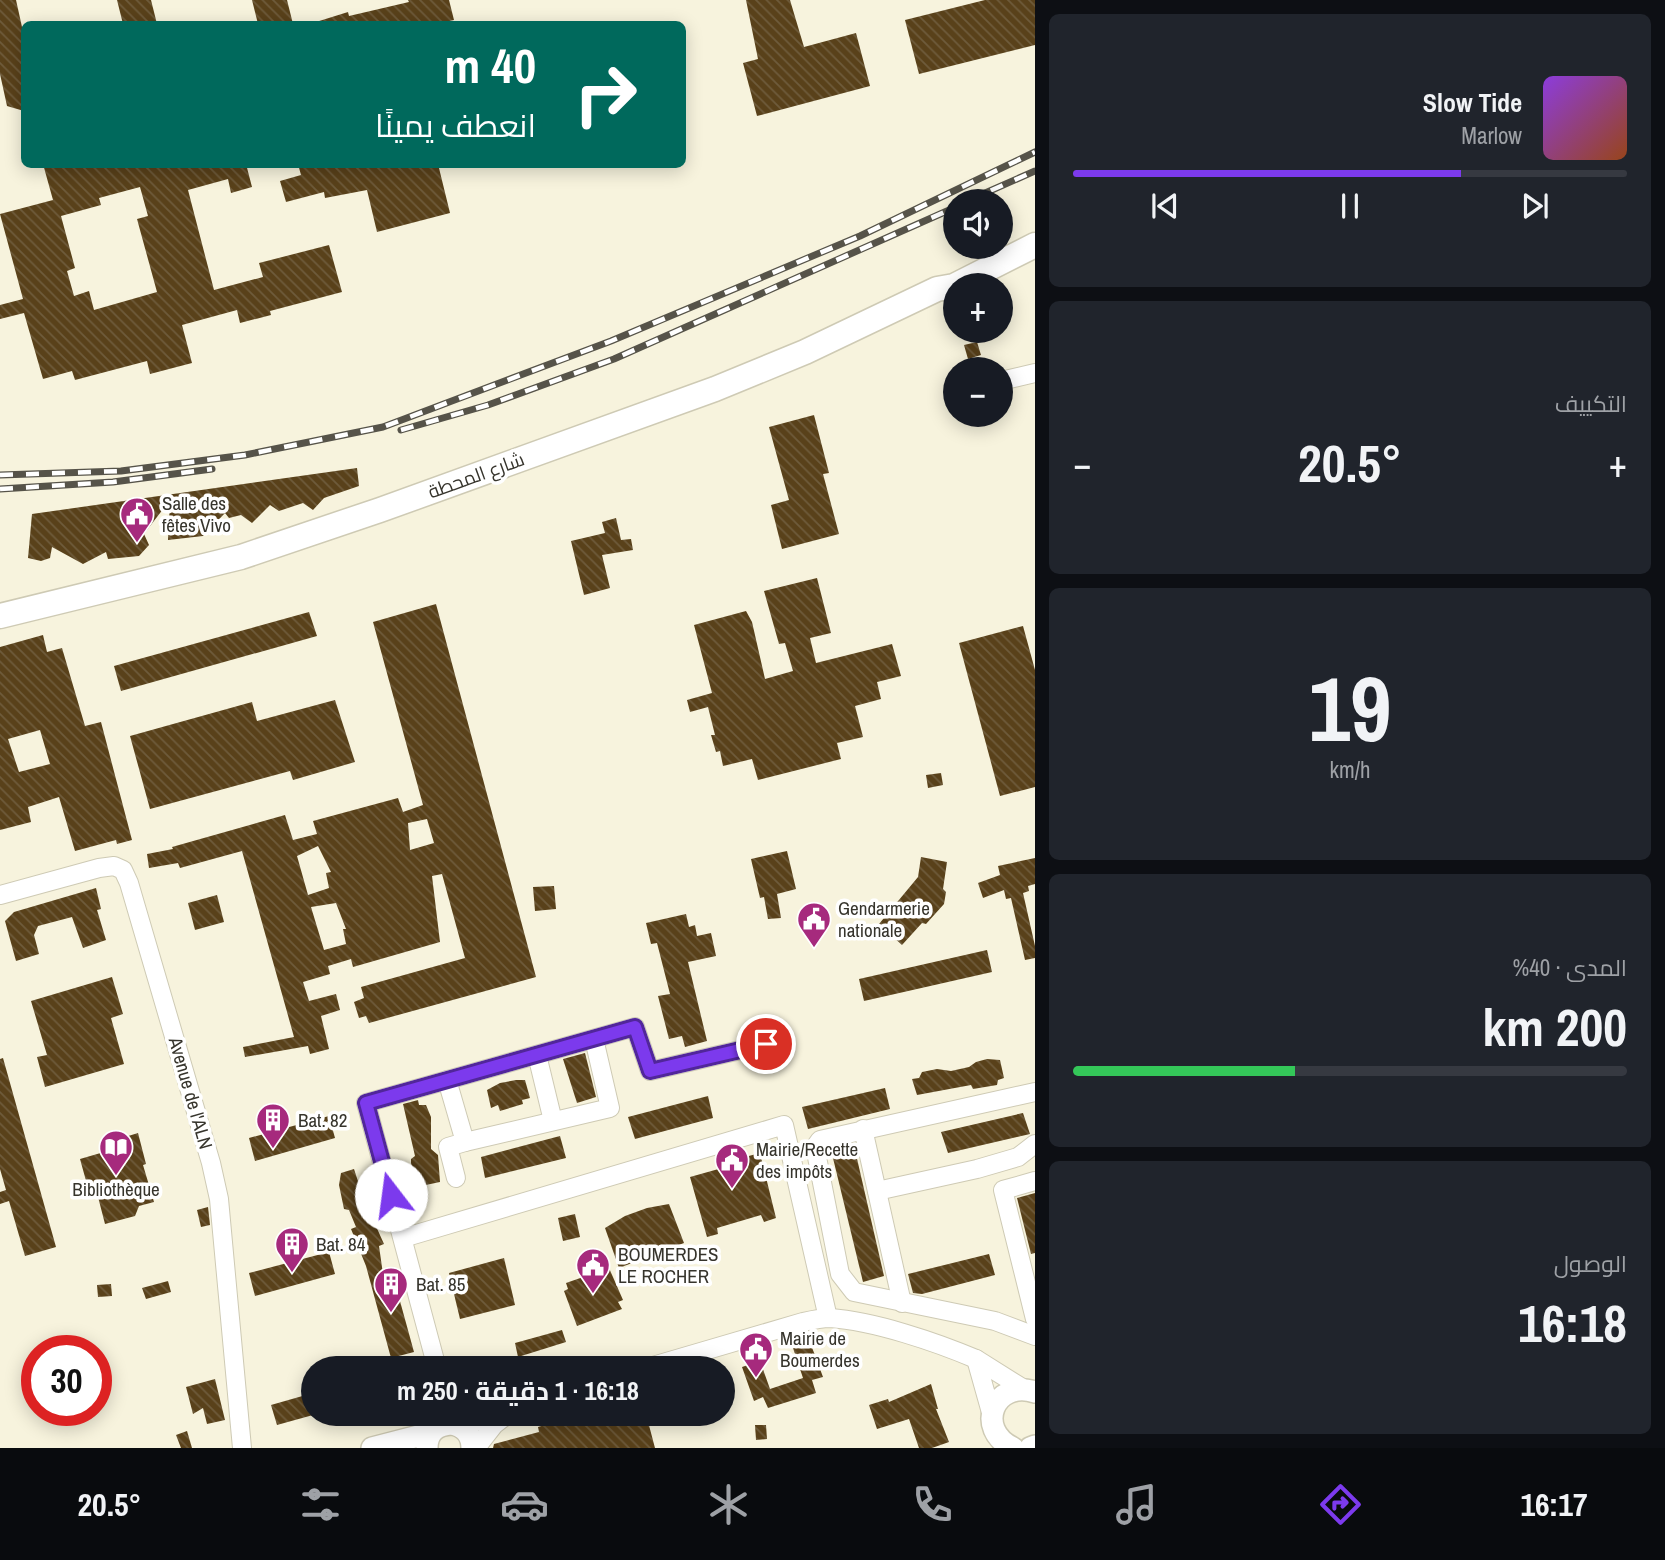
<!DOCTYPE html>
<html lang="ar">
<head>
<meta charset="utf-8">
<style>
  body { margin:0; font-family:"Archivo Narrow",Cairo,sans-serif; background:#20242c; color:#f1f3f6; direction:rtl; height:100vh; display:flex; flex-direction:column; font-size:26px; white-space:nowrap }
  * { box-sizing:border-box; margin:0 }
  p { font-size:23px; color:#9ea1a6 }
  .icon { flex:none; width:38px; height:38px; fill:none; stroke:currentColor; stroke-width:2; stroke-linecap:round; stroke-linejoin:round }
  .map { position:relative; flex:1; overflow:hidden; direction:ltr }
  .side { display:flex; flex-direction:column; gap:14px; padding:14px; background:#0d0f14; width:630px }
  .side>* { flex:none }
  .banner { position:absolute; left:21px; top:21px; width:665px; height:147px; border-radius:10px; box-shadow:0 4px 18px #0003; direction:rtl; background:#00695c; color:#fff; overflow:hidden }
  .fabs { position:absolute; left:943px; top:189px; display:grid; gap:14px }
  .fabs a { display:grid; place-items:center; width:70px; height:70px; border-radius:50%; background:#171b24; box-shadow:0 4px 18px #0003; font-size:35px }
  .speed { position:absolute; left:21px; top:1335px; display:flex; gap:14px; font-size:35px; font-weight:700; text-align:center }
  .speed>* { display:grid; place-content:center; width:91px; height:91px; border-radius:50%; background:#171b24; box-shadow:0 4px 18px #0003; line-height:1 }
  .speed .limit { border:10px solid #d22; background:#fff; color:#111 }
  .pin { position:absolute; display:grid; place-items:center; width:60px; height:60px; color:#fff; margin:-30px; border:4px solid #fff; border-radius:50%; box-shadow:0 2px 7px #0007 }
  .me { position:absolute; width:77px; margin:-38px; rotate:345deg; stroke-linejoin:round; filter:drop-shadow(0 0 5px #0008) }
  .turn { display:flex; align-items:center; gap:24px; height:147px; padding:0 35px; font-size:32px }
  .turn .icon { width:91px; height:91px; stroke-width:2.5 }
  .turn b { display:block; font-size:49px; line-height:60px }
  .big { font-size:52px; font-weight:700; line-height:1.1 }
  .side .card { flex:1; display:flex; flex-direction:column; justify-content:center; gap:10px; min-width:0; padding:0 24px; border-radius:10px; background:#20242c }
  .side .dial { align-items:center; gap:0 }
  .dial b { font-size:91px; line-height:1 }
  .song { display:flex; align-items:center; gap:21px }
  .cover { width:84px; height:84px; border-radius:10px; background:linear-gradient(135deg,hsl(270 70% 55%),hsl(20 70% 35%)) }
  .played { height:7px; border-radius:4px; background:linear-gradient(90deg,#7c3aed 70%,#363941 70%) }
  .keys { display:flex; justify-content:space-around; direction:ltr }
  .heat { display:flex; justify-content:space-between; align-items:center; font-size:38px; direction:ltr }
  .charge { height:10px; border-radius:5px; background:linear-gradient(90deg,#34c759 40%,#363941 0) }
  .trip { position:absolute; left:301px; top:1356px; width:434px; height:70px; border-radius:35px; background:#171b24; box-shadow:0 4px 18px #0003; font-weight:700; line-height:70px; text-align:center; direction:rtl }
  .tabs { display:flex; height:112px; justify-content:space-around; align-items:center; background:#090b0e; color:#9ea1a6 }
  .tabs .icon { width:49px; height:49px }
  .tabs .current { color:#7c3aed }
  .tabs b { font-size:32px; color:#f1f3f6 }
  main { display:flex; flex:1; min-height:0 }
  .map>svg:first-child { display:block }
  .building { fill:url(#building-back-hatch); fill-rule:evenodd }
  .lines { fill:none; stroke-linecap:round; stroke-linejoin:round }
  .minor-casing { stroke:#cecab4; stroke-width:20 }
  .tertiary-casing { stroke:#cecab4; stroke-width:24 }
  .secondary-casing { stroke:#cecab4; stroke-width:27 }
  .minor { stroke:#fff; stroke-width:18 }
  .tertiary { stroke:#fff; stroke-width:21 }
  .secondary { stroke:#fff; stroke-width:24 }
  .rail-casing { stroke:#565349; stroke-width:7 }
  .rail { stroke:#fff; stroke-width:4.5; stroke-dasharray:13; stroke-linecap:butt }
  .route-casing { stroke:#51269a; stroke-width:18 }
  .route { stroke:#7c3aed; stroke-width:12 }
  .labels { text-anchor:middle; stroke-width:7; stroke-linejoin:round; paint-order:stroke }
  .street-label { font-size:19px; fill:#36342c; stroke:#fff }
  .poi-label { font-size:19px; fill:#36342c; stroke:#fff; text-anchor:start }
</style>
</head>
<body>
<main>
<section class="side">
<div class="card">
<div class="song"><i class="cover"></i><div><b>Slow Tide</b><p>Marlow</p></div></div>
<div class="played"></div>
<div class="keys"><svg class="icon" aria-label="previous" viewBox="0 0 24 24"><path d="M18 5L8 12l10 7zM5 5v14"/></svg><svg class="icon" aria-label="pause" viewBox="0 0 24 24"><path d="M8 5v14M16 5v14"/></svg><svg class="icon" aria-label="next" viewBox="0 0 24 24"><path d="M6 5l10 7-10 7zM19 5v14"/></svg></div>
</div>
<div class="card"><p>التكييف</p>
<div class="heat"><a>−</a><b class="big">20.5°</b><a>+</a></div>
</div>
<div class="card dial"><b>19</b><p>km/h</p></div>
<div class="card"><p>المدى · 40%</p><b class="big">200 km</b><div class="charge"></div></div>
<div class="card"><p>الوصول</p><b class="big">16:18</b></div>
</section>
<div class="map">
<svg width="1035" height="1448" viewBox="0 0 1035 1448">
  <defs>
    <pattern id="building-back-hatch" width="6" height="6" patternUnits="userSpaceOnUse" patternTransform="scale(1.75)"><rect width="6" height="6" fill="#59411a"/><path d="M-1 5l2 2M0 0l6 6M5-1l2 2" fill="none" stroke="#6e5b3b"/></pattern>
  </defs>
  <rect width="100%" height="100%" fill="#f7f3dd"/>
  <g class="building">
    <path d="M0,0H16L24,36V111L7,106L0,74Z"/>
    <path d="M117,0H151L157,24H123Z"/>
    <path d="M252,0H287L293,24H258Z"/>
    <path d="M408,0H449L454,20L437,24H316V22L348,12L349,16L409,2Z"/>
    <path d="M746,0H790L804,47L856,33L870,86L757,116L743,63L758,59Z"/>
    <path d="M985,0H1035V45L919,74L905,20Z"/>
    <path d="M43,164H246L252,187L231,193L228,179L188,190L214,290L263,277L259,263L329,245L342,292L270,311L271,315L240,323L237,310L182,325L192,363L150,374L147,361L75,380L72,371L43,379L24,313L0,319V305L23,299L0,214L53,200ZM140,187L148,216L137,219L157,292L94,310L89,291L74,296L67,271L75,268L61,216L101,205L99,198Z"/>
    <path d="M298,164H438L450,213L377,232L367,190L325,198L324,192L286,202L280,181L301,175Z"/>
    <path d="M977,342L981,355L968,359L964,345Z"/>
    <path d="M814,415L829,473L823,474L839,534L782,549L771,505L789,500L769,427Z"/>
    <path d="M357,468L359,486L324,498L313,510L303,503L279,511L270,505L252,523L241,515L229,518L225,513L203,536L168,540L170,500L144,534L149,545L139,556L108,559L106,552L83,564L52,547L50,558L41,561L28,558L32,514Z"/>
    <path d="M616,518L621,540L631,539L633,550L602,555L610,588L584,595L571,541L605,533L602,522Z"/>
    <path d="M817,578L831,633L810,638L816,663L892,644L901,676L877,682L881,699L855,706L863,737L837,743L841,759L758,780L752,759L723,766L720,751L716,752L711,735H715L708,707L690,712L687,700L712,693L694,625L746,611L752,622L765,679L793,671L785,643L779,644L764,591Z"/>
    <path d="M436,604L536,977L369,1023L366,1016L359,1018L354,1002L364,998L361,987L465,958L442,874L432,876L440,942L353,967L351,959L328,966L330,974L303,982L309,1001L336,994L340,1010L321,1016L329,1049L310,1054L308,1046L245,1057L243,1047L294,1037L242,851L180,868L178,863L149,868L147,854L173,849L172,847L285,815L293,840L317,834L313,821L398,798L403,812L423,805L373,622ZM427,819L434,843L410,850L408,823ZM318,846L331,872L326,873L329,888L308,895L297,856ZM336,903L346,929H343L346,944L324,950L311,907Z"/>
    <path d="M309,612L317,636L121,691L114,666Z"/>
    <path d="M1023,626L1035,670V787L1000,796L959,643Z"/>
    <path d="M43,635L47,652L62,648L85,726L101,722L132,840L117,844L116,840L75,851L59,797L28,807L31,822L0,830V647ZM40,730L50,764L19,772L8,739Z"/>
    <path d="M335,700L355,762L293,780L290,771L150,809L130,736L252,702L257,721Z"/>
    <path d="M941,773L943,785L928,788L926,775Z"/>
    <path d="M787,851L796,889L777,894L781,918L768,919L764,897L760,898L751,859Z"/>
    <path d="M921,857L947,862L943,889L946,892L944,904L926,924L922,923L902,945L879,924L918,877Z"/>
    <path d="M1035,858V884L1028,886L1029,891L1023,893L1035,946V958L1025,960L1011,898L1006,899L1004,890L983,898L978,883L1000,875L998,866Z"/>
    <path d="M554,886L556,909L535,911L533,887Z"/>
    <path d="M96,888L101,909L97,910L106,940L83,948L72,917L38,926L34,935L39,954L16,961L5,921L14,912Z"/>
    <path d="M217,895L224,922L195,930L188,903Z"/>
    <path d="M686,914L689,927L695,925L697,936L711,933L716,956L688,962L707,1041L685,1047L682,1036L669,1039L658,996L670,994L657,943L651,944L646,923Z"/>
    <path d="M987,950L992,972L864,1001L859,979Z"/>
    <path d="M112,977L123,1014L111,1018L124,1064L45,1087L37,1057L47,1055L31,1001Z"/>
    <path d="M585,1053L596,1097L577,1103L563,1059Z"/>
    <path d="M3,1058L56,1247L25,1256L9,1201L0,1204V1192L6,1190L0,1169V1059Z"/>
    <path d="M987,1059L1000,1060L1004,1078L998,1080L997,1085L973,1089L971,1085L917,1095L912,1079L919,1078L922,1072L937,1069L951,1071L969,1067L976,1062Z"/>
    <path d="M516,1080H525L530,1098L522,1100L523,1104L500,1111L498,1105L491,1108L487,1090L500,1083Z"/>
    <path d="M885,1088L890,1109L808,1129L802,1107Z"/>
    <path d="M708,1096L713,1118L635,1139L628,1117Z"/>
    <path d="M418,1100L419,1105H426L431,1117V1149L438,1155L440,1182L421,1186L420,1180L416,1182L411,1163V1159L415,1156L403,1104Z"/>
    <path d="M1023,1113L1030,1134L948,1153L941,1132Z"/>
    <path d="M329,1116L335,1138L255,1161L249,1138Z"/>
    <path d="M138,1133L146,1164L143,1165L154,1202L139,1206L135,1216L105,1224L97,1193L88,1188L80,1159L104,1152L109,1142Z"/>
    <path d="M560,1136L566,1158L485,1178L481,1157Z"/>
    <path d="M855,1150L884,1276L863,1282L832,1154Z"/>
    <path d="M760,1153L776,1218L764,1222L761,1215L717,1228L718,1234L707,1237L690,1177L747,1161L745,1157Z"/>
    <path d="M354,1169L372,1224H375L384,1244L379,1246L383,1274L392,1272L414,1352L391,1358L366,1266L351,1229L356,1227L349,1210L344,1209L339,1185L341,1173Z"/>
    <path d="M1035,1193V1253L1031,1254L1017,1198Z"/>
    <path d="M669,1204L684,1243L619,1268L605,1228L625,1216L647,1208Z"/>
    <path d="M208,1207L210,1225L201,1227L197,1210Z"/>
    <path d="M575,1214L580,1237L563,1241L558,1218Z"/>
    <path d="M329,1252L335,1274L255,1296L249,1273Z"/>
    <path d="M989,1254L995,1275L922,1294L913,1293L908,1274Z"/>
    <path d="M504,1258L515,1305L460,1319L449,1273Z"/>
    <path d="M609,1268L623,1300L618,1302L622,1309L577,1326L564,1291L568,1289L566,1283Z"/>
    <path d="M168,1281L171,1292L146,1299L142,1288Z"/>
    <path d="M111,1284L112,1296L98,1297L97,1285Z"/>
    <path d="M562,1330L566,1342L518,1357L515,1343Z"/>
    <path d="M810,1342L823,1377L812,1380L816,1393L768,1408L763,1397L754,1401L742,1367L760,1361L770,1389L803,1378L793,1348Z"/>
    <path d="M215,1379L225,1420L207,1424L203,1408L193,1414L186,1387Z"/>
    <path d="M931,1384L938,1409H936L949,1442L932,1448H919L909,1419L877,1429L869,1405L888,1399L889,1402Z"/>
    <path d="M313,1393V1415L277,1425L271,1405Z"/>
    <path d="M561,1414H646L655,1448H493L494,1444L539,1432L538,1427L562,1420Z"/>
    <path d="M755,1425H766L767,1439L756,1440Z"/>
    <path d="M187,1431L192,1448H181L176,1435Z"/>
  </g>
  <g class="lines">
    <g class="minor-casing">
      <g id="minor">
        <path d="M1001,381L1035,373"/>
        <path d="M0,895L99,868L114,866L123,870L129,883L211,1163L219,1199L242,1448"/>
        <path d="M537,1055L553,1121"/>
        <path d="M447,1080L465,1142L448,1147L456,1178"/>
        <path d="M1035,1092L820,1140L815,1147L840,1274L854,1292L995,1321L1035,1336"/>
        <path d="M863,1129L902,1303"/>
        <path d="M465,1142L610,1108L594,1039"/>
        <path d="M1035,1181L1003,1190L1035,1319"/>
        <path d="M877,1191L977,1169L1018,1157L1035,1144"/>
        <path d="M403,1238L784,1125L828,1318"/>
        <path d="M437,1368L366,1103L635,1027L650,1071L766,1044"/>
        <path d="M646,1368L803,1322C812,1320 821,1318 830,1318C874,1321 936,1342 976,1359"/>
        <path d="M992,1416L976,1359L1024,1389"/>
        <path d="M460,1426L504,1414"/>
        <path d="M476,1448L494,1425L508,1414"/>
      </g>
    </g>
    <g class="tertiary-casing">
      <g id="tertiary">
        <path d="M372,1448L430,1433"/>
        <path d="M427,1448C427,1433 436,1425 451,1424C464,1426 472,1434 472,1448"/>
        <path d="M1013,1448C974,1429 994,1379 1035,1392"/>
        <path d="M1030,1448L1035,1446"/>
      </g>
    </g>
    <g class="secondary-casing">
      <path id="secondary" d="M0,616L241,557L380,510L715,389L805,352L937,289L954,286L1035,245"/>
    </g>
    <use href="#minor" class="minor"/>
    <use href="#tertiary" class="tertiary"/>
    <use href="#secondary" class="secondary"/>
    <g class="rail-casing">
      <g id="rail">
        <path d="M967,201L1035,171"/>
        <path d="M401,430L488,405L614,359L956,207"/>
        <path d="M0,475L121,471L245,455L383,427L611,341L860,236L1035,152"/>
        <path d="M0,489L113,482L212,469"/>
      </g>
    </g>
    <use href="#rail" class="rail"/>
  </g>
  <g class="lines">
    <g class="route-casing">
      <path id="route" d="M391,1195L366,1103L635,1027L650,1071L766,1044"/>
    </g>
    <use href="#route" class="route"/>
  </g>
  <defs>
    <g id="civic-pin" transform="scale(1.75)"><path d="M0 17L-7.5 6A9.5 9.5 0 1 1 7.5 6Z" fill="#a62a7d" stroke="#fff"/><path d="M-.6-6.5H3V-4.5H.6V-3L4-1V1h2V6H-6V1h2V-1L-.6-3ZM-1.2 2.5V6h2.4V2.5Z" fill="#fff"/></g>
    <g id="building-pin" transform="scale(1.75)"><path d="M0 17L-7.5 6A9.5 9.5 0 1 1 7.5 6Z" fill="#a62a7d" stroke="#fff"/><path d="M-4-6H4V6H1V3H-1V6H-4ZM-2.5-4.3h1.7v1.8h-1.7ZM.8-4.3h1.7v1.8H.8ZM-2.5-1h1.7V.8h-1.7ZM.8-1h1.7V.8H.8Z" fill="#fff"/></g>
    <g id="library-pin" transform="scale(1.75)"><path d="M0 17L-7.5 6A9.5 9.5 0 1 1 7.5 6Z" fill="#a62a7d" stroke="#fff"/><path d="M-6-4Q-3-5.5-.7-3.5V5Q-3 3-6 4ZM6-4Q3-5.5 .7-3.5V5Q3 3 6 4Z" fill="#fff"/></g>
  </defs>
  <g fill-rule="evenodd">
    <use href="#civic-pin" x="137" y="514"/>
    <use href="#civic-pin" x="814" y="919"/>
    <use href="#building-pin" x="273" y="1120"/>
    <use href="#library-pin" x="116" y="1147"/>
    <use href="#civic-pin" x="732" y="1160"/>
    <use href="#building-pin" x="292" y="1244"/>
    <use href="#civic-pin" x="593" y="1265"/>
    <use href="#building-pin" x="391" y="1284"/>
    <use href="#civic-pin" x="756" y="1349"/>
  </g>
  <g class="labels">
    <g class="street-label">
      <text transform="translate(476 475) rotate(-20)" y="7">شارع المحطة</text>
      <text transform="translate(191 1093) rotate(74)" y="7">Avenue de l'ALN</text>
    </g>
    <g class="poi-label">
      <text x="162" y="510">Salle des<tspan x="162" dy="22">fêtes Vivo</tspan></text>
      <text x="838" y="915">Gendarmerie<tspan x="838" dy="22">nationale</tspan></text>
      <text x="298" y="1127">Bat. 82</text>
      <text x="756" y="1156">Mairie/Recette<tspan x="756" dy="22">des impôts</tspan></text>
      <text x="116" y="1196" text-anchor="middle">Bibliothèque</text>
      <text x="316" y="1251">Bat. 84</text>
      <text x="618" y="1261">BOUMERDES<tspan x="618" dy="22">LE ROCHER</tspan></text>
      <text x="416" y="1291">Bat. 85</text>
      <text x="780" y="1345">Mairie de<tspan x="780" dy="22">Boumerdes</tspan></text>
    </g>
  </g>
</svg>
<div class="fabs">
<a><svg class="icon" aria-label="sound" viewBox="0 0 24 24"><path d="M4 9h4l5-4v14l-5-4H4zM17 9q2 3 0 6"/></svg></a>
<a>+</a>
<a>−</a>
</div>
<div class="speed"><div class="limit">30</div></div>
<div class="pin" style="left:766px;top:1044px;background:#d93025"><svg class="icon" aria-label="arrive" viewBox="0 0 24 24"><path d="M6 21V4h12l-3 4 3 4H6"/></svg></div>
<svg class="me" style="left:391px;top:1195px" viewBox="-20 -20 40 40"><circle r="19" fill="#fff"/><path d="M0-13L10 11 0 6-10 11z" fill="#7c3aed"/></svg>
<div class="trip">16:18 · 1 دقيقة · 250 m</div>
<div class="banner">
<div class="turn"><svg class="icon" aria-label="right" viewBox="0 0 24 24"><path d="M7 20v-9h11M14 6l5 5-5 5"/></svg><div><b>40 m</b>انعطف يمينًا</div></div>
</div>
</div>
</main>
<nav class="tabs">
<b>16:17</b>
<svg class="icon current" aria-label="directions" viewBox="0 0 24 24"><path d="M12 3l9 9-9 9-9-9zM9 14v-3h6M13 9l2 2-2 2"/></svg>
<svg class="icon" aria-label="music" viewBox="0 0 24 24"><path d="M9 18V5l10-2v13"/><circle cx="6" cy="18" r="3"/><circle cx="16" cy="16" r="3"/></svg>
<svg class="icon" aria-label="phone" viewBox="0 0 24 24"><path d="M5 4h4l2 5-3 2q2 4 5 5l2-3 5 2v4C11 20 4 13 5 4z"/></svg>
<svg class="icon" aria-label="climate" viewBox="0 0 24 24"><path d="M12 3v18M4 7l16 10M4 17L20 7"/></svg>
<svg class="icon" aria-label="car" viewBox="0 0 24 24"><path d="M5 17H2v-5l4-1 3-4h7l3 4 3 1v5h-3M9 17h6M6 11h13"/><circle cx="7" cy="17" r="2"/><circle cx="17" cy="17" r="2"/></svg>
<svg class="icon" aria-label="filters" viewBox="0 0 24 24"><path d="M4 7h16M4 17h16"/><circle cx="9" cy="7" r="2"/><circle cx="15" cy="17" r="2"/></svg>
<b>20.5°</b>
</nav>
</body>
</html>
